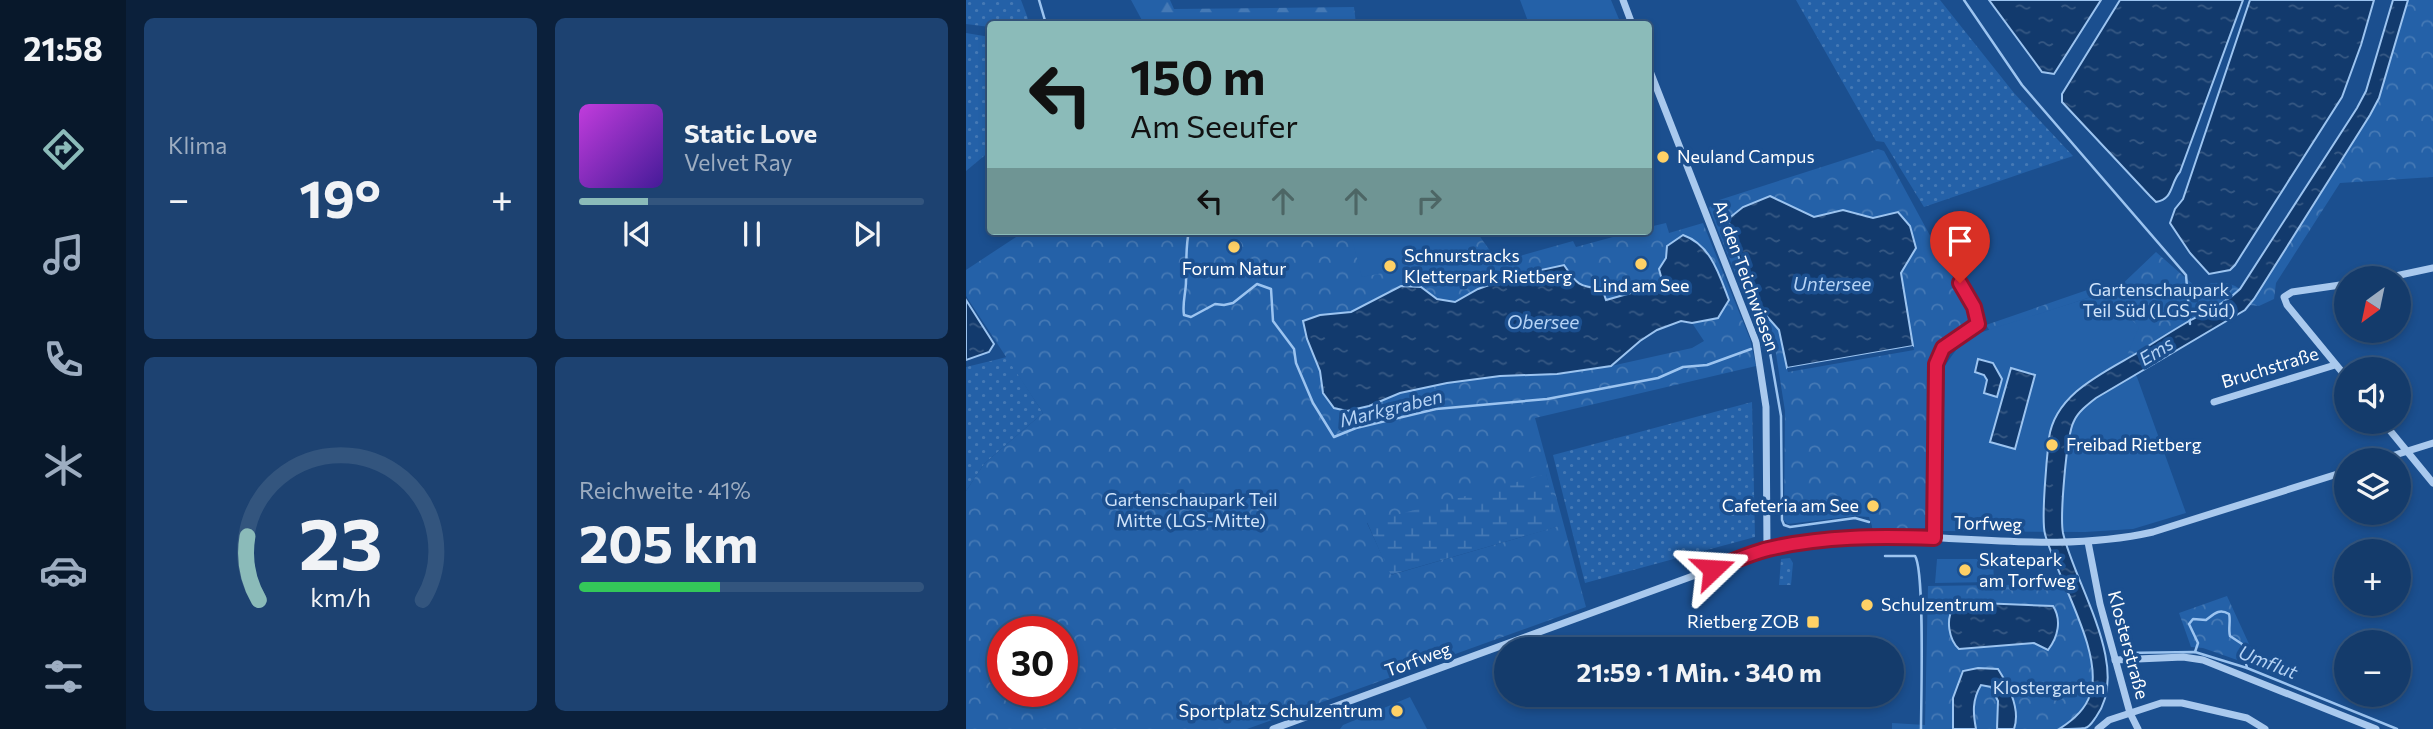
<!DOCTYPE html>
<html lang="de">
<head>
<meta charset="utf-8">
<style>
  body { margin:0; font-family:Commissioner,sans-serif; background:#1d4271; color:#f1f3f6; height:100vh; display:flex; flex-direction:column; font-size:26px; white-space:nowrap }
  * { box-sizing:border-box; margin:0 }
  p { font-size:23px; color:#9dadc1 }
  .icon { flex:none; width:38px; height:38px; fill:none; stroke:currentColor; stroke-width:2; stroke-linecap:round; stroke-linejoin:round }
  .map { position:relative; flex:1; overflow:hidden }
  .side { display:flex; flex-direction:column; gap:18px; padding:18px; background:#0b203b; width:840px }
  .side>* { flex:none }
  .guide { position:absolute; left:21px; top:21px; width:665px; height:214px; border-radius:7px; box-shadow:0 4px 10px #0003,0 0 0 2px #33557e; background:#8bbbb9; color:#111; overflow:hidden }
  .needle { width:46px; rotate:213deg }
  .tools { position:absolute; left:1368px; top:266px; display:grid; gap:14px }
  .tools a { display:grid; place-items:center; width:77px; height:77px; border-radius:50%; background:#143b6b; box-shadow:0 4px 10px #0003,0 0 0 2px #33557e; font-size:35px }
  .speed { position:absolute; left:21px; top:616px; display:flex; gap:14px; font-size:35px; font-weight:700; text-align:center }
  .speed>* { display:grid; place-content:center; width:91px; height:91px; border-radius:50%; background:#143b6b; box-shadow:0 4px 10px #0003,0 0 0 2px #33557e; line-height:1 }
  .speed .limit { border:10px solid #d22; background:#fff; color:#111 }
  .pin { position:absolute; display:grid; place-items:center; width:60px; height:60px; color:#fff; margin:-72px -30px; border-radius:50% 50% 50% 0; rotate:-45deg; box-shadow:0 0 7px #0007 }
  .pin .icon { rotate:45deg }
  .me { position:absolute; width:77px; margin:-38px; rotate:70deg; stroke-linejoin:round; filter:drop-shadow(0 0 5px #0008) }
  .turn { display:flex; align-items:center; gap:24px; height:147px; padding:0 28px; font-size:32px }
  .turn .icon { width:91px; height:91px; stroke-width:2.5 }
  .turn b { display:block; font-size:49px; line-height:60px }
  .lanes { display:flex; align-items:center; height:66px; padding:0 28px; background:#0003; justify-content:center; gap:35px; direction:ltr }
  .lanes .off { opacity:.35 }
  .big { font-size:52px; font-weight:700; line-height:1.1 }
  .side .tile { flex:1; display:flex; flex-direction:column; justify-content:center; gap:10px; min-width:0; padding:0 24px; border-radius:10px; background:#1d4271 }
  .side .dial { align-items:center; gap:0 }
  .dial svg { height:182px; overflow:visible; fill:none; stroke:#33557e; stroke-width:7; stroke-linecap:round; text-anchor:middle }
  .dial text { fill:#f1f3f6; stroke:none }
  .song { display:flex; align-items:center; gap:21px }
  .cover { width:84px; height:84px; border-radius:10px; background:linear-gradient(135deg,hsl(290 70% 55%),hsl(260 70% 35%)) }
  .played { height:7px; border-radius:4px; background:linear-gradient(90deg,#8bbbb9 20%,#33557e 20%) }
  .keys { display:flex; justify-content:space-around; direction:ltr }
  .heat { display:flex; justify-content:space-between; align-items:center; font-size:38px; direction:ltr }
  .charge { height:10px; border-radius:5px; background:linear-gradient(90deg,#34c759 41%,#33557e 0) }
  .side .tiles { flex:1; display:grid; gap:18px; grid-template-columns:repeat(2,1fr) }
  .trip { position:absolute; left:528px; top:637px; width:410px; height:70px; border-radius:35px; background:#143b6b; box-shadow:0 4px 10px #0003,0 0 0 2px #33557e; font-weight:700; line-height:70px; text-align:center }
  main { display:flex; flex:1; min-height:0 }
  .menu { display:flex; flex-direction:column; width:126px; justify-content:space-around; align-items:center; background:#08182b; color:#9dadc1 }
  .menu .icon { width:49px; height:49px }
  .menu .selected { color:#8bbbb9 }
  .menu b { font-size:32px; color:#f1f3f6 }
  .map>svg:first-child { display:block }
  .grass { fill:url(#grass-dots) }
  .forest { fill:url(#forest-firs) }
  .wetland { fill:url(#wetland-marsh) }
  .park { fill:url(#park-crowns); fill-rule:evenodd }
  .pitch { fill:#2461a8 }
  .water { fill:url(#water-ripples); stroke:#9cc4f0; stroke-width:2 }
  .pier { fill:#1b4f8f }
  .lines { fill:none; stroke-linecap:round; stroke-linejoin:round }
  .stream { stroke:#9cc4f0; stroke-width:2.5 }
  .minor { stroke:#a9c9ee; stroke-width:7 }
  .route-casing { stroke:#92132f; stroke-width:18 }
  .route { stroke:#e11d48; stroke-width:12 }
  .poi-dot { fill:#ffd166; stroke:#1b4f8f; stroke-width:2.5 }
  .labels { text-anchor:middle; stroke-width:7; stroke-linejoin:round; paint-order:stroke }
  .poi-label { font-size:18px; fill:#fff; stroke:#1b4f8f; text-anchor:start }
  .street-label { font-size:18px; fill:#fff; stroke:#1b4f8f }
  .park-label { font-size:18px; fill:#cfe3fa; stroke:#1b4f8f }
  .water-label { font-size:19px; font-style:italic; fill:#b5d3f5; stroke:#1b4f8f }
</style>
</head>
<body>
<main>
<nav class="menu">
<b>21:58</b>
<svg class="icon selected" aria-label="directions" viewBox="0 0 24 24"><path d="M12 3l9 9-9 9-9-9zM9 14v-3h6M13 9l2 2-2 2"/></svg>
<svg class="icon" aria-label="music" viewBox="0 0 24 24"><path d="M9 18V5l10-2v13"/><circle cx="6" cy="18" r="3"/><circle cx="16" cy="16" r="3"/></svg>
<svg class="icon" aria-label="phone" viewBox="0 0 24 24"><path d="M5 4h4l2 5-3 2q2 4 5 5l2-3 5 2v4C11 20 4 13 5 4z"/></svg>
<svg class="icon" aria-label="climate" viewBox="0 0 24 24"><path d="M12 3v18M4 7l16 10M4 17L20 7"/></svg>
<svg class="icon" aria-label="car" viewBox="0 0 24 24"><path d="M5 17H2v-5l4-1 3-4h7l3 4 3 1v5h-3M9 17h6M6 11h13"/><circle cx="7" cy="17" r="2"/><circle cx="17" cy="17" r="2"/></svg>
<svg class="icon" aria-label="filters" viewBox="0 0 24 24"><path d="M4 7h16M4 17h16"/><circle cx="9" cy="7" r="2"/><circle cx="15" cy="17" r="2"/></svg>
</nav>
<section class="side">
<div class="tiles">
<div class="tile"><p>Klima</p>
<div class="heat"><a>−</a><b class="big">19°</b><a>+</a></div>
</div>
<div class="tile">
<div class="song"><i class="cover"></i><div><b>Static Love</b><p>Velvet Ray</p></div></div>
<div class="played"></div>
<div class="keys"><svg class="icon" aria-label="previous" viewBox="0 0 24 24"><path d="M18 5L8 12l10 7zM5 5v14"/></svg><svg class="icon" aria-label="pause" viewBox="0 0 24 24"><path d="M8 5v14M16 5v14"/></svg><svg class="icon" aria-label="next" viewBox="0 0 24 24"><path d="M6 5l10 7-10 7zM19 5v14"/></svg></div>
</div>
<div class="tile dial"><svg viewBox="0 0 100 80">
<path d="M14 69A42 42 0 1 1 86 69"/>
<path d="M14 69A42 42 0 0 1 9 41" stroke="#8bbbb9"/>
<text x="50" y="56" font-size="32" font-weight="700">23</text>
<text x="50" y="72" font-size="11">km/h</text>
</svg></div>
<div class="tile"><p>Reichweite · 41%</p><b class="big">205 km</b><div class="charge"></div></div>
</div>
</section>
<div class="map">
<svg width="1467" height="729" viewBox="0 0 1467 729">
  <defs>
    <pattern id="grass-dots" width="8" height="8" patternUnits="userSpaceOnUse" patternTransform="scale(1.75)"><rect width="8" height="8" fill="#2461a8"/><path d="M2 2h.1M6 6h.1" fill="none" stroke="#4579b5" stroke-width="1.8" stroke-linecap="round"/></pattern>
    <pattern id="forest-firs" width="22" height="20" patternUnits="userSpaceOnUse" patternTransform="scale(1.75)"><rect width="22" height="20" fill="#2461a8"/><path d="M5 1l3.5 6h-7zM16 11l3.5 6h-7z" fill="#4579b5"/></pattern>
    <pattern id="wetland-marsh" width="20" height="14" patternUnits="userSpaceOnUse" patternTransform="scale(1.75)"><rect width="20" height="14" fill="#2461a8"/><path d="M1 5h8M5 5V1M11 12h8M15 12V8" fill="none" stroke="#4579b5"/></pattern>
    <pattern id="park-crowns" width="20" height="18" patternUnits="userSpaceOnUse" patternTransform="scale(1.75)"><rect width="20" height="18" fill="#2461a8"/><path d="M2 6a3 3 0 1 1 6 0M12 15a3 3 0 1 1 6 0" fill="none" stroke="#4579b5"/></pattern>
    <pattern id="water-ripples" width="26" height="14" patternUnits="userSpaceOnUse" patternTransform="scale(1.75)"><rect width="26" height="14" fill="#123a6d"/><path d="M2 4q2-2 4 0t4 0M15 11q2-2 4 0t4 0" fill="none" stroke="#365883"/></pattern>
  </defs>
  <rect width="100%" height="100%" fill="#1b4f8f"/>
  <g class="grass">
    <path d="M0,0H55L64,24H24V27L0,24Z"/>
    <path d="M830,0H974L1048,93L1107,156L958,207L918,142L910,141Z"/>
    <path d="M0,33L24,37V151L0,171Z"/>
    <path d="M41,357L77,413L18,464L0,491V367Z"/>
    <path d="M786,402L789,537L619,583L587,455Z"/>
    <path d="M824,558L827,563L825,585H813L815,559Z"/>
  </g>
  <path class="forest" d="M165,0H204L208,9L388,7L390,24H178Z"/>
  <path class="wetland" d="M580,473L594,526L424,575L401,522Z"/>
  <g class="park">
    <path d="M1442,0H1467V177L1374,183L1310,283L1308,299L1293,306L1283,305L1404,115L1413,98Z"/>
    <path d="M912,149L918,151L1004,309L1006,321L973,345L966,353L964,528L907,529L903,517L889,516L822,524L818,521L819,411L808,341L797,343L743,208L747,202ZM804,196L848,217L877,210L907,218L950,248L935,273L947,346L821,368L813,330L797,312L773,258L762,219Z"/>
    <path d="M700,223L703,233L737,223L784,339L790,366L569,418L620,607L281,729H0V491L18,464L77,413L0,296V270L59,231H510L532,262L607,241L610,247L669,231H682L683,227ZM701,246L752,318L726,323L738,341L726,348L645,366L591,374L534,376L481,383L434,393L403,406L381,411L357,393L354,371L341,339L354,315L385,312L455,287L471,299L489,302L512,289L548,276L598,265C610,283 613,288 636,289L640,300L697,284ZM580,474L593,526L425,575L401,523ZM37,632H96V691H37Z"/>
    <path d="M1190,252L1230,287C1245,283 1260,279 1274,289L1263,300L1224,320L1159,360L1128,296L1024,331L1020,325L1127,288L1148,292Z"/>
    <path d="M1098,584C1114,624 1145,679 1110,716C1105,721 1099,727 1092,729C1080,729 1062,729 1048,729C1055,709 1043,686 1032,670L987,698V729H926V723L959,725L962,586ZM1017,603L1087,606C1097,622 1091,637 1079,650L1075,645L1068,643L1049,645L986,638L984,629L989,606Z"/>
    <path d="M1261,596L1294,668L1237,648L1225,647L1213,613Z"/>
    <path d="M1015,685L1025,687L1032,701L1031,729H1010C1006,712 1007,701 1015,685Z"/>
  </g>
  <g class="pitch">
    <path d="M554,0H645L655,24H563Z"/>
    <path d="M384,231H499L516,254L396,277Z"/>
    <path d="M1128,296L1145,299L1173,327L1159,360L1171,377L1220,513L1167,529L1119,532L975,531L979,366C990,349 995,342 1013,333Z"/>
    <path d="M971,559H1027L1028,582L969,583Z"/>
    <path d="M444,697L461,729H374L377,725Z"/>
  </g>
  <g class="water">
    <path d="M1023,0H1135L1088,74L1076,72Z"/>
    <path d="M1154,0H1277L1214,172C1204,183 1208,199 1190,202L1184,196L1096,102V94Z"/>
    <path d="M1284,0H1408L1395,45L1376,97L1269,265L1264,270L1243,274L1224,253L1204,223L1209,209L1217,199Z"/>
    <path d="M1427,0H1442L1413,98L1404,115L1288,299L1279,310L1130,398C1121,405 1112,412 1108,421C1100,436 1094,517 1097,533C1109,585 1166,668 1130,717C1127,721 1124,727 1119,728C1112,729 1100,729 1093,729C1106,721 1119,710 1124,695C1139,654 1090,576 1079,534C1075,519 1081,456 1083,438C1089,394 1137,373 1171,353C1189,342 1207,330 1225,320C1243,310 1260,303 1274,289L1391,108L1400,91Z"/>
    <path d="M804,196L848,217L877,210L907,218L932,212L944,226L950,248L935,273L947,346L821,368L813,330L797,312L773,258L762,219L777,207Z"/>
    <path d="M717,235C745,245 753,274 763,300L752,318L726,323L715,321L691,330L674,341L645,366L591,374L534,376L481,383L434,393L403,406L381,411L368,408L357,393L354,371L341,339L337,321L354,315L385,312L435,286L455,287L471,299L489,302L512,289L548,276L598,265C610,283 613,288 636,288L640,300L697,284L693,269L700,258L701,246Z"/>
    <path d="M0,300L28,344L23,352L0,360Z"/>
    <path d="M1012,359L1027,363L1036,379L1031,397L1018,393L1021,380L1018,375L1009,372Z"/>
    <path d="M1045,368L1069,375L1049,449L1024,442Z"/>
    <path d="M1014,603L1087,606C1096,620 1092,637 1082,650L1068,643L993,649C983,640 979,619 988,607Z"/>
    <path d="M1012,668L1032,669C1043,686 1055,709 1048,729H1031L1032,701L1025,687L1015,685C1006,700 1007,713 1010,729H987V698L997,671Z"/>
  </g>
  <path class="pier" d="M947,346L948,350L822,372L821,368Z"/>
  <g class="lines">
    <g class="stream">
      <path d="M73,0L80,24"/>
      <path d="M998,0L1056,85L1220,275L1224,324"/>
      <path d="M223,231C219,249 221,264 220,281C220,293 216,303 218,315L225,317L249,304L258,305L267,303L291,284L305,289L307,321L328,349L330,363L347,403L368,437L390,428L470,409L581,399L692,378L717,367L741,365L785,349"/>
      <path d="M797,346L803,347L815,416L816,520L818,525L824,527L889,518L903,522"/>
      <path d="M919,556H949C959,571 955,702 955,729"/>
      <path d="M1229,652L1232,643L1223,624L1227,619L1240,620C1248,614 1253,608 1263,614C1265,621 1262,628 1264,636L1276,644L1281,668"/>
      <path d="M1156,653L1229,652L1281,668L1431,729"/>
    </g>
    <g class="minor">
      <path d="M657,0L666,24"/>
      <path d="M682,66L790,342L800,407L801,549"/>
      <path d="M1420,278L1467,268"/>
      <path d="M1381,284L1326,292L1318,297L1321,305L1381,378"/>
      <path d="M1248,402L1369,365"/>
      <path d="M1417,422L1467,483"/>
      <path d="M1413,460L1467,443"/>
      <path d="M968,538L970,364L977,348L1012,324L1008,307L994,283"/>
      <path d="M1122,542L1134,604L1164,713L1172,729"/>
      <path d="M1149,660L1217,657L1237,660L1410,729"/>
      <path d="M307,729L801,549C842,540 884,535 927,536C1014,538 1102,551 1187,532L1381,471"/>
      <path d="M1132,729L1143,720L1195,703H1216L1281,718L1299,729"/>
    </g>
  </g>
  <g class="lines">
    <g class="route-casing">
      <path id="route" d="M747,569C765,562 783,554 802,549C857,536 912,536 968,538L970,364L977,348L1012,324L1008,307L994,283"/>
    </g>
    <use href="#route" class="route"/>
  </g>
  <g class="poi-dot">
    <circle cx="697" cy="157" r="7"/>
    <circle cx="268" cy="247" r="7"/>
    <circle cx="675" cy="264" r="7"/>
    <circle cx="424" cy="266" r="7"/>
    <circle cx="1086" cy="445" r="7"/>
    <circle cx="907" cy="506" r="7"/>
    <circle cx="999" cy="570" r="7"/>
    <circle cx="901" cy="605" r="7"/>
    <rect x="840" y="615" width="14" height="14" rx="3.5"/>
    <circle cx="431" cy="711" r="7"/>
  </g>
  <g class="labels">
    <g class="poi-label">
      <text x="711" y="163">Neuland Campus</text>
      <text x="438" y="262">Schnurstracks<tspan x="438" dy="21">Kletterpark Rietberg</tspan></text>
      <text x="268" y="275" text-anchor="middle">Forum Natur</text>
      <text x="675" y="292" text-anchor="middle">Lind am See</text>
      <text x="1100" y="451">Freibad Rietberg</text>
      <text x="893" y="512" text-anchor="end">Cafeteria am See</text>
      <text x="1013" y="566">Skatepark<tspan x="1013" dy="21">am Torfweg</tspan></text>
      <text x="915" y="611">Schulzentrum</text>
      <text x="833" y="628" text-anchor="end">Rietberg ZOB</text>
      <text x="417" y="717" text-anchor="end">Sportplatz Schulzentrum</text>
    </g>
    <g class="street-label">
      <text transform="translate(780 276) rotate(70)" y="6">An den Teichwiesen</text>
      <text transform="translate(1304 368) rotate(-17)" y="6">Bruchstraße</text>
      <text transform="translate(1022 524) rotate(2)" y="6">Torfweg</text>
      <text transform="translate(1162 645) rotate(75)" y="6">Klosterstraße</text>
      <text transform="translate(452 660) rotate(-20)" y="6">Torfweg</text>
    </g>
    <g class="park-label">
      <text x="1193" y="296">Gartenschaupark<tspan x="1193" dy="21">Teil Süd (LGS-Süd)</tspan></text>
      <text x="225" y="506">Gartenschaupark Teil<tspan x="225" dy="21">Mitte (LGS-Mitte)</tspan></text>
      <text x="1083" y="694">Klostergarten</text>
    </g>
    <g class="water-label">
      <text x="866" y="291">Untersee</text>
      <text x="577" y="329">Obersee</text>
      <text transform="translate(1190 351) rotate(-32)" y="7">Ems</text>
      <text transform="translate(425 408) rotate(-14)" y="7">Markgraben</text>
      <text transform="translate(1302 662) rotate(21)" y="7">Umflut</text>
    </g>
  </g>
</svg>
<div class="tools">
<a><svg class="needle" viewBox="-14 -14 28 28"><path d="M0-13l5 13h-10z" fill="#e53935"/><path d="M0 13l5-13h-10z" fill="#9dadc1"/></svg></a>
<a><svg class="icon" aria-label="sound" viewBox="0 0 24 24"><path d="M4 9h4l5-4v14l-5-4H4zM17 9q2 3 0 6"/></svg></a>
<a><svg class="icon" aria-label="layers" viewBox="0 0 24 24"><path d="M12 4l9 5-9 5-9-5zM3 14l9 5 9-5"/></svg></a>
<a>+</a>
<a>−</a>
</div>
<div class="speed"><div class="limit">30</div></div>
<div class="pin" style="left:994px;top:283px;background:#d93025"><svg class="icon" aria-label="arrive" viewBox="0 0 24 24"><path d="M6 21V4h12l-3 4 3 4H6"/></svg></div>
<svg class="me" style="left:747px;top:569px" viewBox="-20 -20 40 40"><path d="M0-17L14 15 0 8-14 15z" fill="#e11d48" stroke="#fff" stroke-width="4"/></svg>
<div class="trip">21:59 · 1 Min. · 340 m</div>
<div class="guide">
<div class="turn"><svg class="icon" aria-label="left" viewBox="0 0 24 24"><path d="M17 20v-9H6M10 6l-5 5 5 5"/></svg><div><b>150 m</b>Am Seeufer</div></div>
<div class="lanes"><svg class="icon" aria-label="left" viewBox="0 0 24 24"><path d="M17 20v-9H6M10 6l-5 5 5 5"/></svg><svg class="icon off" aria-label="ahead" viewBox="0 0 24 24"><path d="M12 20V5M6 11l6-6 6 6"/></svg><svg class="icon off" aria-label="ahead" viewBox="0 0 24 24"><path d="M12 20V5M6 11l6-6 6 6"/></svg><svg class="icon off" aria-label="right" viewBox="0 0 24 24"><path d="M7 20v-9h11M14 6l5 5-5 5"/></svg></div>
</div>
</div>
</main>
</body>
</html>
